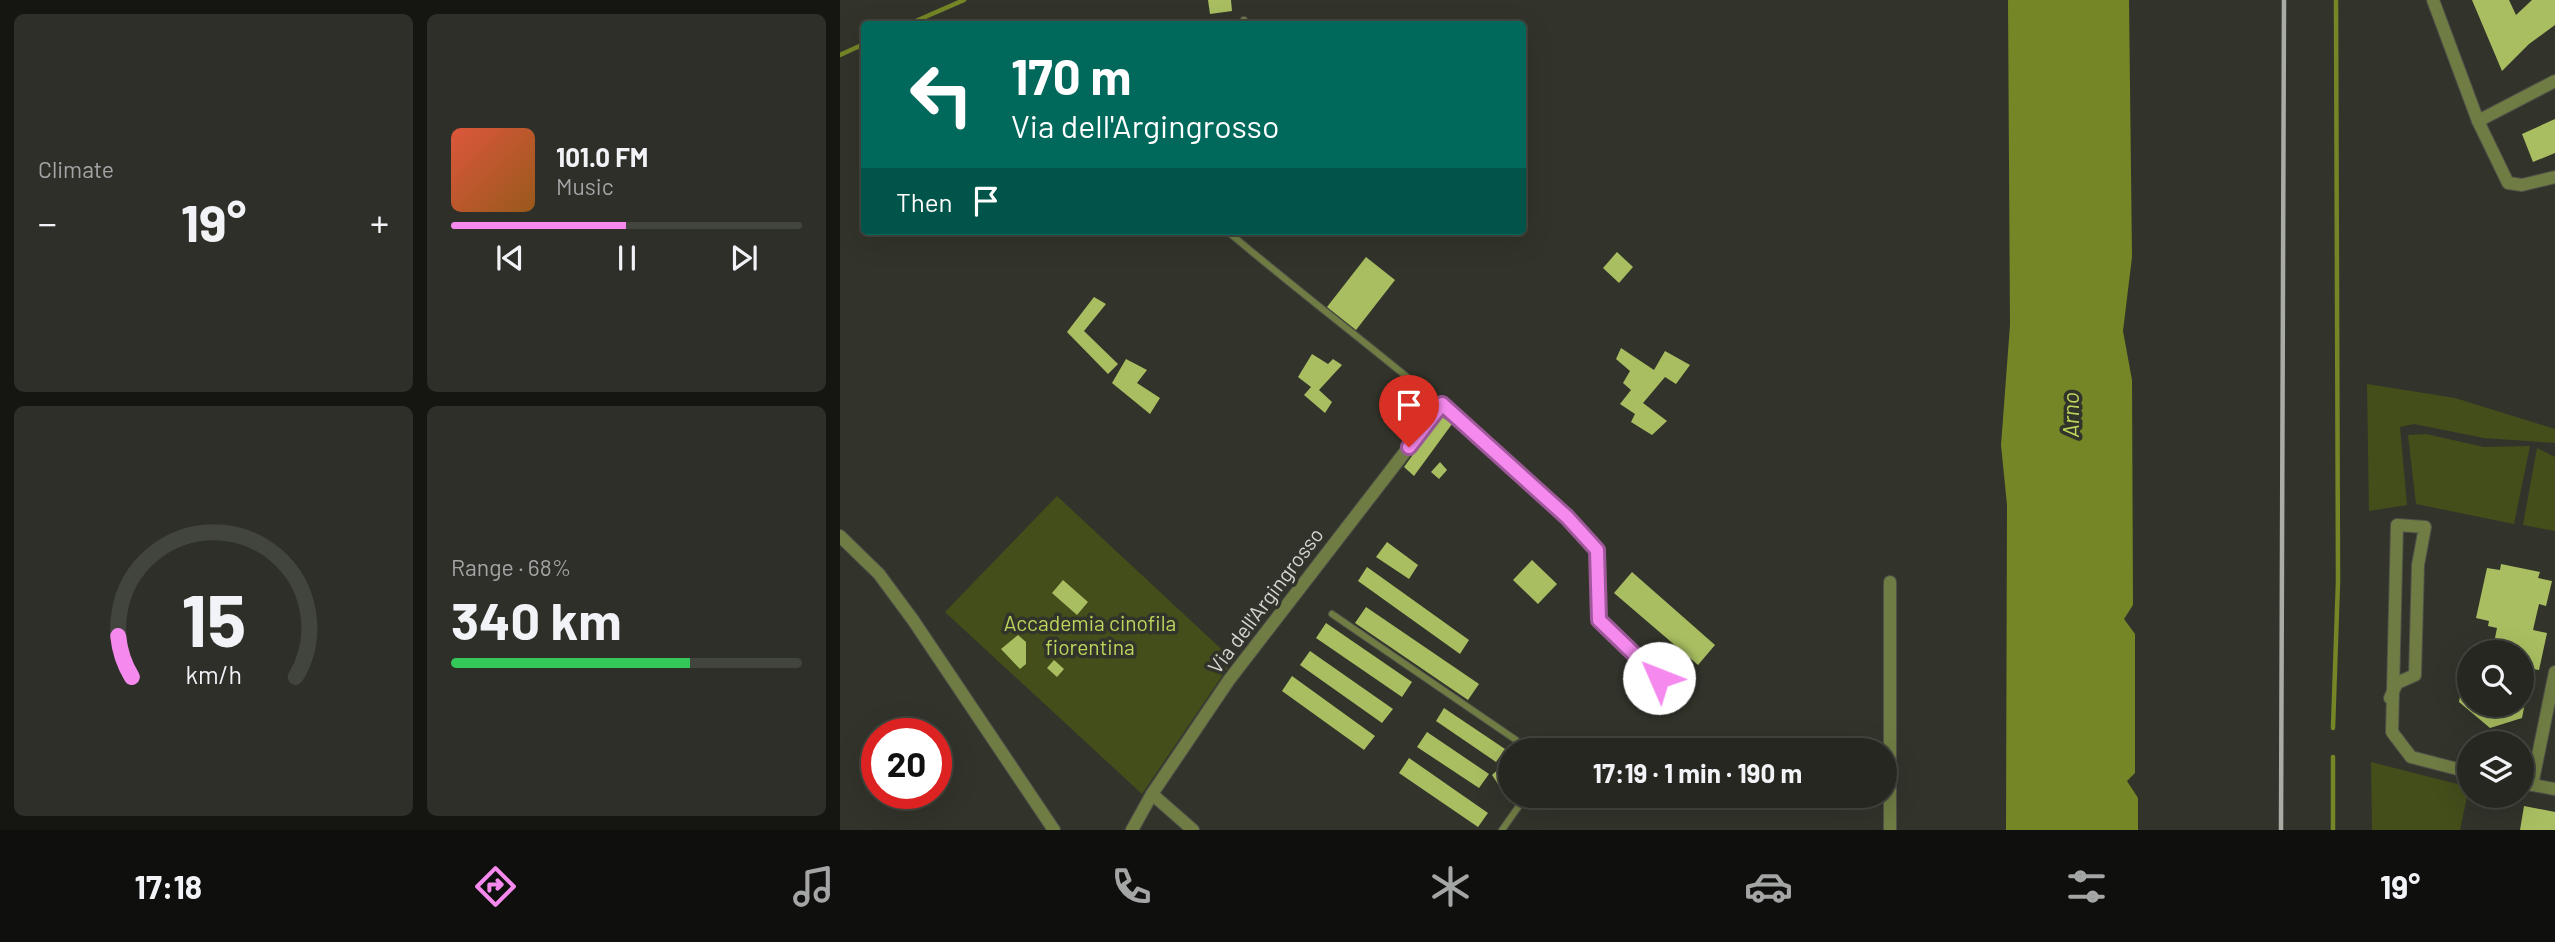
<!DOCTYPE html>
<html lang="en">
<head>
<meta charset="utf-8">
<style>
  body { margin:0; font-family:Barlow,sans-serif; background:#2e2f29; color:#f1f3f6; height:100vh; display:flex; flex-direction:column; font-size:26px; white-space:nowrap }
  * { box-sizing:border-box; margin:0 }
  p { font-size:23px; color:#a4a5a5 }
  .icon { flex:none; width:38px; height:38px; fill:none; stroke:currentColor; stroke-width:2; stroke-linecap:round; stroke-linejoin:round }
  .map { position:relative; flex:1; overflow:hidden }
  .panel { display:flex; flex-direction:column; gap:14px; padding:14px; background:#151512; width:840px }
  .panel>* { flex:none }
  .hud { position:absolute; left:21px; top:21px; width:665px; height:214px; border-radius:7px; box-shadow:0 7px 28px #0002,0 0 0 2px #42443e; background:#00695c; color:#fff; overflow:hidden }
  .tools { position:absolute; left:1617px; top:640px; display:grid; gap:14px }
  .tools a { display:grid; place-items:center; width:77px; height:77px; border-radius:50%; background:#262720; box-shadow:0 7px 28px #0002,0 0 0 2px #42443e; font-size:35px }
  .speed { position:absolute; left:21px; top:718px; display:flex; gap:14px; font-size:35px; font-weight:700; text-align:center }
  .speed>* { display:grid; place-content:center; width:91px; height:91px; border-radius:50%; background:#262720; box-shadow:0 7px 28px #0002,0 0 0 2px #42443e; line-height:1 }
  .speed .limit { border:10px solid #d22; background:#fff; color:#111 }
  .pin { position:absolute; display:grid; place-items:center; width:60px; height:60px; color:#fff; margin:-72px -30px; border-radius:50% 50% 50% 0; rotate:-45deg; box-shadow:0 0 7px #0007 }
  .pin .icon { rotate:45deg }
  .me { position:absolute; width:77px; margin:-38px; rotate:314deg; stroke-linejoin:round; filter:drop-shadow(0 0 5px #0008) }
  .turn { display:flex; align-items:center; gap:24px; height:147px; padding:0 35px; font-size:32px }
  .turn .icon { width:91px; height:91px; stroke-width:2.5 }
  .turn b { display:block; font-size:49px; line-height:60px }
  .then { display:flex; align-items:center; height:66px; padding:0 35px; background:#0003; gap:14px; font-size:26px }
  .big { font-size:52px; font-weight:700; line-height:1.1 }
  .panel .tile { flex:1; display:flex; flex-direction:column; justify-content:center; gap:10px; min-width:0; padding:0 24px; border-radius:10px; background:#2e2f29 }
  .panel .dial { align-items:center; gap:0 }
  .dial svg { height:182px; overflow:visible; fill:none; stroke:#42443e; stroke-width:7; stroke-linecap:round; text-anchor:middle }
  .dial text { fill:#f1f3f6; stroke:none }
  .song { display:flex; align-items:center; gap:21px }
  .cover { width:84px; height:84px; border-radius:10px; background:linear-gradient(135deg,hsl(10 70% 55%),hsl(30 70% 35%)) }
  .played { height:7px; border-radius:4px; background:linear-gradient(90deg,#f589ee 50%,#42443e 50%) }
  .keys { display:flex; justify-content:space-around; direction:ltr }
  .heat { display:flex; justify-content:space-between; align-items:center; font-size:38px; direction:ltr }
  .charge { height:10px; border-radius:5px; background:linear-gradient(90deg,#34c759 68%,#42443e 0) }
  .panel .tiles { flex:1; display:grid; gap:14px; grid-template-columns:repeat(2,1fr) }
  .trip { position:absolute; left:658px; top:738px; width:399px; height:70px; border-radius:35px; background:#262720; box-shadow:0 7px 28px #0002,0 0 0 2px #42443e; font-weight:700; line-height:70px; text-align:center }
  .menu { display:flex; height:112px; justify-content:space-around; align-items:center; background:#0f100d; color:#a4a5a5 }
  .menu .icon { width:49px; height:49px }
  .menu .on { color:#f589ee }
  .menu b { font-size:32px; color:#f1f3f6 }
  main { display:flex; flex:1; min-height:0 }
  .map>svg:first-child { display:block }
  .green { fill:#444e1b }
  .water { fill:#748626 }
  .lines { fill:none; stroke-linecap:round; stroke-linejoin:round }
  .stream { stroke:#748626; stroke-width:4.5 }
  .building { fill:#a9be61 }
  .service-casing { stroke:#4f5149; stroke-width:8 }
  .minor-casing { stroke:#4f5149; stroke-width:14 }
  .service { stroke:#6f7c43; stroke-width:6 }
  .minor { stroke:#6f7c43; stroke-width:12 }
  .rail { stroke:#a9aba5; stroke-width:4.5 }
  .route-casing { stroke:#9f599b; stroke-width:18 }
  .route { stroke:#f589ee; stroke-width:12 }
  .labels { text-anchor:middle; stroke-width:7; stroke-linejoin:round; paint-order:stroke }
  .street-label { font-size:21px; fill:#d4d6d0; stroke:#32342b }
  .park-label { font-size:21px; fill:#bcd65b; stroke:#32342b }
  .water-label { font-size:23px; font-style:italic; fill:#bcd65b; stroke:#32342b }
</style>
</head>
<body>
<main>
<section class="panel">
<div class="tiles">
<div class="tile"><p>Climate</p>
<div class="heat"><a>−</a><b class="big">19°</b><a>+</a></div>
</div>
<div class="tile">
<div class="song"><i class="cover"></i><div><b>101.0 FM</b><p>Music</p></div></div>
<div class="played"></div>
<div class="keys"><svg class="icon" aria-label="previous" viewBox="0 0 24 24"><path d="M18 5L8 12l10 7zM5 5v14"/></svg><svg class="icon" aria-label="pause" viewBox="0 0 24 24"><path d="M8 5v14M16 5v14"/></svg><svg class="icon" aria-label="next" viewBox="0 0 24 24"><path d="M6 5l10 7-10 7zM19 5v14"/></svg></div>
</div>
<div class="tile dial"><svg viewBox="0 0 100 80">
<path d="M14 69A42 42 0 1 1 86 69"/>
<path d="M14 69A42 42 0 0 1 8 51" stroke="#f589ee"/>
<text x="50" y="56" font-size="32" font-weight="700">15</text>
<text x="50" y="72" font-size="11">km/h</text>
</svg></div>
<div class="tile"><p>Range · 68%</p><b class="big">340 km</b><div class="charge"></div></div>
</div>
</section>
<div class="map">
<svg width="1715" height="830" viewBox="0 0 1715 830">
  <rect width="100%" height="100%" fill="#32342b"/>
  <g class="green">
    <path d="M1527,384L1615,398L1715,429V443L1644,438L1574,424L1560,427L1567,505L1529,511Z"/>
    <path d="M1586,434L1644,447L1690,446L1674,524L1576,504L1568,435Z"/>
    <path d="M1697,448L1715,457V531L1683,525Z"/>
    <path d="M217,496L393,660L302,794L105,612Z"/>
    <path d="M1531,762L1629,787L1620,830H1532Z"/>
  </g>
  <path class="water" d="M1168,0H1289L1292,257L1283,331L1292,380L1293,605L1284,619L1295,634V773L1287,781L1298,798V830H1166L1167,505L1161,445L1170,325Z"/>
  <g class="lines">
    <g class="stream">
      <path d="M69,24L124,0"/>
      <path d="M0,55L24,44"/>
      <path d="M1493,728L1498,581L1496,0"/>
      <path d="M1493,757V830"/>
    </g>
  </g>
  <g class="building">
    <path d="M368,0H391L392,11L370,14Z"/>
    <path d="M1632,0H1669L1676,15L1692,0H1715V25L1689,44L1662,71Z"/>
    <path d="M1715,119V153L1693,162L1682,134Z"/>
    <path d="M777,252L793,267L779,283L763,268Z"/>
    <path d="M526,257L555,280L516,330L487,307Z"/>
    <path d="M254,297L266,304L244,331L278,364L268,374L227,332Z"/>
    <path d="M781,348L814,370L825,351L850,365L836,384L825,377L803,403L827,421L812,435L791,422L795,414L780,404L791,390L783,383L790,371L776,359Z"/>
    <path d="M472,354L488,364L493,359L502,365L479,390L492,402L485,413L464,395L471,387L458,377Z"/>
    <path d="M286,359L307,370L297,383L320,398L310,414L272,383Z"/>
    <path d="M601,416L612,424L574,476L564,467Z"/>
    <path d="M600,462L607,470L599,479L591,472Z"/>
    <path d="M547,542L578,565L569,579L536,557Z"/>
    <path d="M692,560L717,584L698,604L673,580Z"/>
    <path d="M1661,564L1700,572L1698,578L1712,581L1706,606L1699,604L1693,630L1707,633L1699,670L1687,668L1683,686L1682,653H1652L1657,628L1648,626L1649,621L1636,618L1647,568L1660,570Z"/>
    <path d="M527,567L629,640L620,654L518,581Z"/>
    <path d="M792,572L875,645L858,665L774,593Z"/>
    <path d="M223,580L248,602L237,615L212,593Z"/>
    <path d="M526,607L639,684L628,700L515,623Z"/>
    <path d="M486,623L572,682L562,697L476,638Z"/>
    <path d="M178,635L186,642V664L180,669L161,649Z"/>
    <path d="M470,651L553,709L542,723L460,665Z"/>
    <path d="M214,660L224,669L217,677L207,668Z"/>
    <path d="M1629,667V705H1682V692L1687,693L1682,718L1650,728L1619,702L1625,668Z"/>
    <path d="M452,676L535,736L524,750L442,691Z"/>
    <path d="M604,708L665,749L656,762L596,721Z"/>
    <path d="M587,732L649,774L639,788L577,747Z"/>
    <path d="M569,758L648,813L638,827L559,773Z"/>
    <path d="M665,763L670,769V796H675L670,802L652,775Z"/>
    <path d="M1684,806L1715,812V830H1680Z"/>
  </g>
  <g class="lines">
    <g class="service-casing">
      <g id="service">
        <path d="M404,20L405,24"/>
        <path d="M387,231C511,336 646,430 757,550L759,620L839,697"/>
        <path d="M492,614L676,740L681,751"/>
        <path d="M662,830L686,796"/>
      </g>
    </g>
    <g class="minor-casing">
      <g id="minor">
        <path d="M1593,0L1638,121L1668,183L1682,185L1715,177"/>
        <path d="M1638,121L1715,81"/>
        <path d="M0,536L39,574L73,620L214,830"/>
        <path d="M1050,582V830"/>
        <path d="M1550,698L1557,683L1575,675L1578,565L1585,527L1557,525L1552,732L1571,757L1629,772"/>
        <path d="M1682,783L1715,789"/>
        <path d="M1692,785L1715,672"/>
        <path d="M312,794L353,830"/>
        <path d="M292,830L312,794L389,680L602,404"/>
      </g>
    </g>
    <use href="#service" class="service"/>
    <use href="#minor" class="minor"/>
    <path class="rail" d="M1441,830L1444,0"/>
  </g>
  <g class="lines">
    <g class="route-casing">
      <path id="route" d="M569,447L602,404L727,517L757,550L759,620L819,678"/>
    </g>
    <use href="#route" class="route"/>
  </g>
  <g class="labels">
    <g class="street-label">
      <text transform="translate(426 601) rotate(-53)" y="7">Via dell'Argingrosso</text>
    </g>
    <g class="park-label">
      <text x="250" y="631">Accademia cinofila<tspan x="250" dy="24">fiorentina</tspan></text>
    </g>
    <g class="water-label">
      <text transform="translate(1231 415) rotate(-90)" y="8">Arno</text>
    </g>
  </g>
</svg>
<div class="tools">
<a><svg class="icon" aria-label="search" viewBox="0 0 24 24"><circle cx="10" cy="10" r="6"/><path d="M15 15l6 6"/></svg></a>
<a><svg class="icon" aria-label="layers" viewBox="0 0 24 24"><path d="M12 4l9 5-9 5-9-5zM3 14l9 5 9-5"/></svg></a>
</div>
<div class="speed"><div class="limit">20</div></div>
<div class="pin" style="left:569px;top:447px;background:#d93025"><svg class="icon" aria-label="arrive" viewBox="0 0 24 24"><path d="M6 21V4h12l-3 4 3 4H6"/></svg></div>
<svg class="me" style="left:819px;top:678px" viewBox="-20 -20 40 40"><circle r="19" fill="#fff"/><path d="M0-13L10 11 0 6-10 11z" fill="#f589ee"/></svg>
<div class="trip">17:19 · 1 min · 190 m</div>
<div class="hud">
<div class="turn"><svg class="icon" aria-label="left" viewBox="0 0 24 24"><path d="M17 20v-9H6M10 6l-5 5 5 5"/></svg><div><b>170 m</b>Via dell'Argingrosso</div></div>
<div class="then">Then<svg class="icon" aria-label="arrive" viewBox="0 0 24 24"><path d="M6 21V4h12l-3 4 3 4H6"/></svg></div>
</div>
</div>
</main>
<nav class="menu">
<b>17:18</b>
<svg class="icon on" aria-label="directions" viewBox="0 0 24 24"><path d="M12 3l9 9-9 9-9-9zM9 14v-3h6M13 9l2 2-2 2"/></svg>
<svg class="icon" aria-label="music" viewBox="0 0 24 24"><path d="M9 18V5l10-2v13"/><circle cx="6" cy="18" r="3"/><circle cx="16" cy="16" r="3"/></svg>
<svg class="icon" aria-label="phone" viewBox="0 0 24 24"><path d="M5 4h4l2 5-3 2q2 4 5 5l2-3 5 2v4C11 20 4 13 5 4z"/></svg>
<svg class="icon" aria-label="climate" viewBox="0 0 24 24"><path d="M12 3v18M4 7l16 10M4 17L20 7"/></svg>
<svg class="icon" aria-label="car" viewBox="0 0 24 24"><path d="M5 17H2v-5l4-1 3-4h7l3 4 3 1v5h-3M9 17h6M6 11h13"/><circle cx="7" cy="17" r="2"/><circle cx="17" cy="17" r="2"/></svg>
<svg class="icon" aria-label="filters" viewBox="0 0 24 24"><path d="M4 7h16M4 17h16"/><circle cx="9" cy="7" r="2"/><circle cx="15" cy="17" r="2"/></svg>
<b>19°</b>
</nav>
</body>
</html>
